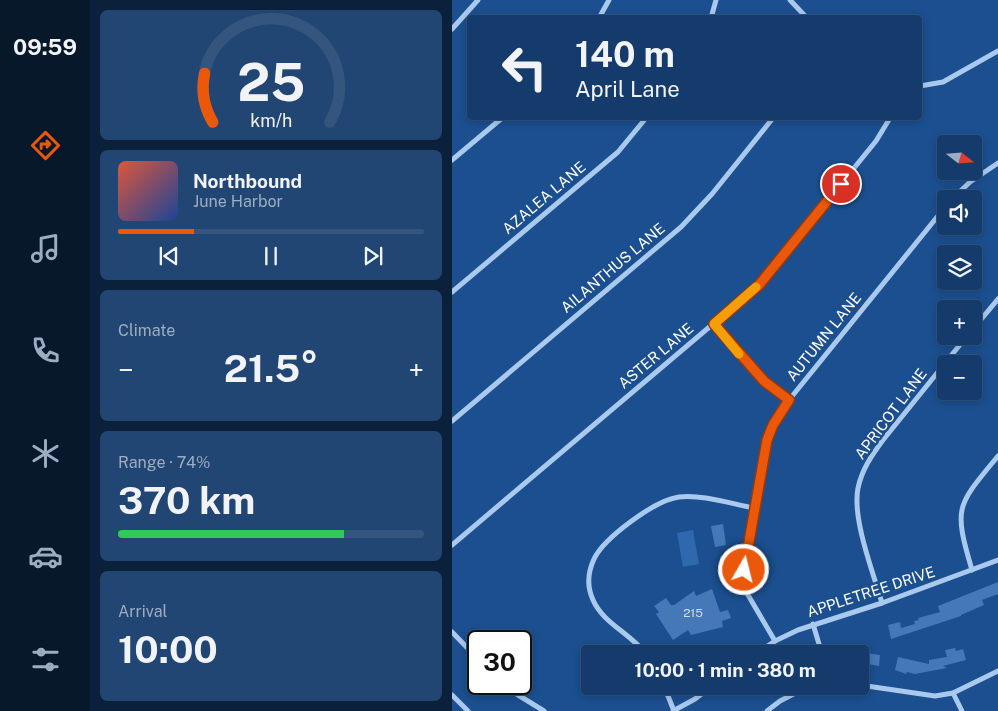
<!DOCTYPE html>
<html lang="en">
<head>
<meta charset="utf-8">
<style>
  body { margin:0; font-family:"Public Sans",sans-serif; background:#214673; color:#f1f3f6; height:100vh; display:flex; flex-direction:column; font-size:19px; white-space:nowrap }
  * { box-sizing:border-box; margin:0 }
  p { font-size:16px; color:#9dadc1 }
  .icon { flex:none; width:28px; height:28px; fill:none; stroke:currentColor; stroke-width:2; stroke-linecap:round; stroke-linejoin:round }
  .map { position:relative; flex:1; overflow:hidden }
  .sheet { display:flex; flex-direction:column; gap:10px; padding:10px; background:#0b203b; width:362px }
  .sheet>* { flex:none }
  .top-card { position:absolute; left:15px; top:15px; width:455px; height:105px; border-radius:5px; box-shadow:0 2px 8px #0003,0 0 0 1px #33557e; background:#143b6b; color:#f1f3f6; overflow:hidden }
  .needle { width:32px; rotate:107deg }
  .tools { position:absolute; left:485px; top:135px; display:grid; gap:10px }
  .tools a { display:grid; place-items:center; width:45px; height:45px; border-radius:5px; background:#143b6b; box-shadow:0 2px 8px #0003,0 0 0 1px #33557e; font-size:25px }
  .speed { position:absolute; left:15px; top:630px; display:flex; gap:10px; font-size:25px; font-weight:700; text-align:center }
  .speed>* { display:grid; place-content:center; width:65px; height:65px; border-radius:50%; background:#143b6b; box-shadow:0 2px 8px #0003,0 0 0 1px #33557e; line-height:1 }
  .speed .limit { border:2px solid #111; border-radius:8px; background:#fff; color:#111 }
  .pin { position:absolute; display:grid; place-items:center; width:42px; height:42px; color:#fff; margin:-21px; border:2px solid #fff; border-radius:50%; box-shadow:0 1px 5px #0007 }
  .me { position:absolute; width:55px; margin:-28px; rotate:8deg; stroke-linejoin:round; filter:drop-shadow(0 0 4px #0008) }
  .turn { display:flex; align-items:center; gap:18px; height:105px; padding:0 25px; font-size:22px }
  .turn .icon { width:65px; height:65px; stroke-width:2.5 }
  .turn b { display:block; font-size:35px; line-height:42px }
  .big { font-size:38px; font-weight:700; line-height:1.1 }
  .sheet .card { flex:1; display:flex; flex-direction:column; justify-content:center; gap:8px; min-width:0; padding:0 18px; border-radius:8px; background:#214673 }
  .sheet .dial { align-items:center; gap:0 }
  .dial svg { height:130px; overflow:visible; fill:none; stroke:#33557e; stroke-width:7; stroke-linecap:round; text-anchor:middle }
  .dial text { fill:#f1f3f6; stroke:none }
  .song { display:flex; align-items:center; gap:15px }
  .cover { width:60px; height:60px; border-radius:8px; background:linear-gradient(135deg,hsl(10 70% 55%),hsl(220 70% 35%)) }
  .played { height:5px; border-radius:2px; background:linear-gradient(90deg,#ea580c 25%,#33557e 25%) }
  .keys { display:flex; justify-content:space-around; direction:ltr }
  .heat { display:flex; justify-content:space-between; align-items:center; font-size:28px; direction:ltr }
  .charge { height:8px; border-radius:4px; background:linear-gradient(90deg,#34c759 74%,#33557e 0) }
  .trip { position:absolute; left:129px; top:645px; width:288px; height:50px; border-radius:5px; background:#143b6b; box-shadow:0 2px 8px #0003,0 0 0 1px #33557e; font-weight:700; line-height:50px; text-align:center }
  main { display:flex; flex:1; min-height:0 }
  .dock { display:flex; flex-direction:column; width:90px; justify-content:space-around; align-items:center; background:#08182b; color:#9dadc1 }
  .dock .icon { width:35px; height:35px }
  .dock .on { color:#ea580c }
  .dock b { font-size:22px; color:#f1f3f6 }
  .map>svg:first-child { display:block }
  .green { fill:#2e69ad }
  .building { fill:#4478b7 }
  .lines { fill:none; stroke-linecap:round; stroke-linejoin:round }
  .street { stroke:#a9c9ee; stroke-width:5 }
  .route-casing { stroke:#983908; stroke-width:12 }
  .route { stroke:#ea580c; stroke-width:9 }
  .slow { stroke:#f59e0b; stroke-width:9 }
  .labels { text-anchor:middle; stroke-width:5; stroke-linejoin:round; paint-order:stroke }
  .number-label { font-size:12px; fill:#d0dded }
  .street-label { font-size:15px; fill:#fff; stroke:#1b4f8f }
</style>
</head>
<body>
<main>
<nav class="dock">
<b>09:59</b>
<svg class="icon on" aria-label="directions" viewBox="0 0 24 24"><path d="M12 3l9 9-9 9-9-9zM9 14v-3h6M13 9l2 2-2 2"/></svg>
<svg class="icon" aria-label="music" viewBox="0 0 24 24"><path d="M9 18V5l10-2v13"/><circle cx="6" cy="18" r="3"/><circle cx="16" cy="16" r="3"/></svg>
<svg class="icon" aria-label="phone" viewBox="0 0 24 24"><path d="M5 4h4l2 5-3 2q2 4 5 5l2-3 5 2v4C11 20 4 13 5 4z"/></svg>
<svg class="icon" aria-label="climate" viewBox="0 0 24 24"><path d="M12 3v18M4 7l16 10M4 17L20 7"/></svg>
<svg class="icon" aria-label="car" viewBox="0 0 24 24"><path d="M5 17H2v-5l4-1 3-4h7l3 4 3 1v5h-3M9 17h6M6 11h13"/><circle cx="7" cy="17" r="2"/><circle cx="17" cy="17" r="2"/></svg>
<svg class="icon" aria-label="filters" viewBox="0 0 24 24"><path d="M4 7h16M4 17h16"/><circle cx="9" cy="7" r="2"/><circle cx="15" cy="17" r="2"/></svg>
</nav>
<section class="sheet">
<div class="card dial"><svg viewBox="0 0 100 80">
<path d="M14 69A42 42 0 1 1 86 69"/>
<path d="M14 69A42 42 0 0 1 9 39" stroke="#ea580c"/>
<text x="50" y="56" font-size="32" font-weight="700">25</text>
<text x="50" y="72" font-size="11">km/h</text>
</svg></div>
<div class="card">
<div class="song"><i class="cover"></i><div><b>Northbound</b><p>June Harbor</p></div></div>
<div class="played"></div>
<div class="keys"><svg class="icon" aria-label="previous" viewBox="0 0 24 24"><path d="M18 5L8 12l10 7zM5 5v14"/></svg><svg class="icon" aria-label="pause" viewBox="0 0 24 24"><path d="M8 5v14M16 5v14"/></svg><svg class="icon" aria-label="next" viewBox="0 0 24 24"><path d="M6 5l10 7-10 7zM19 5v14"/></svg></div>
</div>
<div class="card"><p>Climate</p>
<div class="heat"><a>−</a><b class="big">21.5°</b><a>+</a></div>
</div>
<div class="card"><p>Range · 74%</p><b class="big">370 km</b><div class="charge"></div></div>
<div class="card"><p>Arrival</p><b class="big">10:00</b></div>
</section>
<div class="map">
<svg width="546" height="711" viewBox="0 0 546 711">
  <rect width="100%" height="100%" fill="#1b4f8f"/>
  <path class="green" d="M241,530L247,564L231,567L225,533Z"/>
  <g class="building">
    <path d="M271,524L274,545L263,547L259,526Z"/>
    <path d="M546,582V594L530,600L532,605L509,615V616L439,639L436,625L448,622L449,628L463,624L462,621L467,620L466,618L488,612L486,606Z"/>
    <path d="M260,589L268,612L276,610L279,618L270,621L271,627L239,635L236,630L221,640L204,614L207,612L202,606L214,598L219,605H222L242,591L244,596Z"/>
    <path d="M503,648L504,651L511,649L514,660L491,666L495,668L463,674L455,672L454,674L443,670L446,657L477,664V660L495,657L493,650Z"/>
    <path d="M415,653L428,655L427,666L410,663L411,656H415Z"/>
  </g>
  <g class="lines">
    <g class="street">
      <path d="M338,0L355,18"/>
      <path d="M147,18L157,0"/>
      <path d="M259,18L264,0"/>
      <path d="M0,29L26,0"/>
      <path d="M468,86L491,82L546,51"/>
      <path d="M0,160L50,118"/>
      <path d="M500,199L518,182L546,163"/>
      <path d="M0,292L166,152L194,118"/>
      <path d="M262,324L312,381L337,400"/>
      <path d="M521,329L546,299"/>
      <path d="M0,421L229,227L260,194L321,118"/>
      <path d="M0,545L307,285L424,141L438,118"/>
      <path d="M520,570C501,506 505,506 546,456"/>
      <path d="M430,603C421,572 400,519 406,488C410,469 420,455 431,440L515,336"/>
      <path d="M361,624L370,654"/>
      <path d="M0,632L26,659"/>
      <path d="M323,641L296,595L292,570L315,440L321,425L337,400L494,206"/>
      <path d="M194,654C179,634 151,623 141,600C135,587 136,572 142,559C152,538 203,500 227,497C249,494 280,504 302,508"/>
      <path d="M304,654L323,641L346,630L430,603L546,560"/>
      <path d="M52,684L66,695L92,711"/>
      <path d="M408,685L483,696L501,693L546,671"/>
      <path d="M212,686L222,711"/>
      <path d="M501,693L510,711"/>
      <path d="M0,695L16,711"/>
      <path d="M221,711L243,699L260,686"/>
      <path d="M315,711L328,701L357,686"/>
    </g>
  </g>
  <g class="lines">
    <g class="route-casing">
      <path id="route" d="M292,570L315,440L321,425L337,400L312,381L262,324L307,285L389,184"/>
    </g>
    <use href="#route" class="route"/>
    <path class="slow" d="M287,354L262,324L304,287"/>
  </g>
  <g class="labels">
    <g class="number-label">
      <text x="241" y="617">215</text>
    </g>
    <g class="street-label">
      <text transform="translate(92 198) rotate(-40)" y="5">AZALEA LANE</text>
      <text transform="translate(161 268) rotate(-40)" y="5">AILANTHUS LANE</text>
      <text transform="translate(372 337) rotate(-51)" y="5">AUTUMN LANE</text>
      <text transform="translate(204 356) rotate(-40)" y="5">ASTER LANE</text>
      <text transform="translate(439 414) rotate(-53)" y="5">APRICOT LANE</text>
      <text transform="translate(419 592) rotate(-18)" y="5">APPLETREE DRIVE</text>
    </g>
  </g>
</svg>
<div class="tools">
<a><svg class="needle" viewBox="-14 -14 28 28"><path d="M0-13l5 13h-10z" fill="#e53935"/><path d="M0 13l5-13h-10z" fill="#9dadc1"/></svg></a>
<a><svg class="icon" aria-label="sound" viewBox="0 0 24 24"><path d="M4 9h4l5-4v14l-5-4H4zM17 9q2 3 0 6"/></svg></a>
<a><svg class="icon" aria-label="layers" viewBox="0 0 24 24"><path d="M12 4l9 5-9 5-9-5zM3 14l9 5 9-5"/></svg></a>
<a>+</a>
<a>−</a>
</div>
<div class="speed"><div class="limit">30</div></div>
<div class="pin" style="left:389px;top:184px;background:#d93025"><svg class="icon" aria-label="arrive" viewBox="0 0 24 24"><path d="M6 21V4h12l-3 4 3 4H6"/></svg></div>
<svg class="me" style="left:292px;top:570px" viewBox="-20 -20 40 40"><circle r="17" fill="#ea580c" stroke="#fff" stroke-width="3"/><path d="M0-11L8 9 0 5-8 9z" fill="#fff"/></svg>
<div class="trip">10:00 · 1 min · 380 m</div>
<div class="top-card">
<div class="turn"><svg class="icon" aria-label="left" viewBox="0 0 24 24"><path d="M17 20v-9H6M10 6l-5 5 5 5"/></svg><div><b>140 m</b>April Lane</div></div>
</div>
</div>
</main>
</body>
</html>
